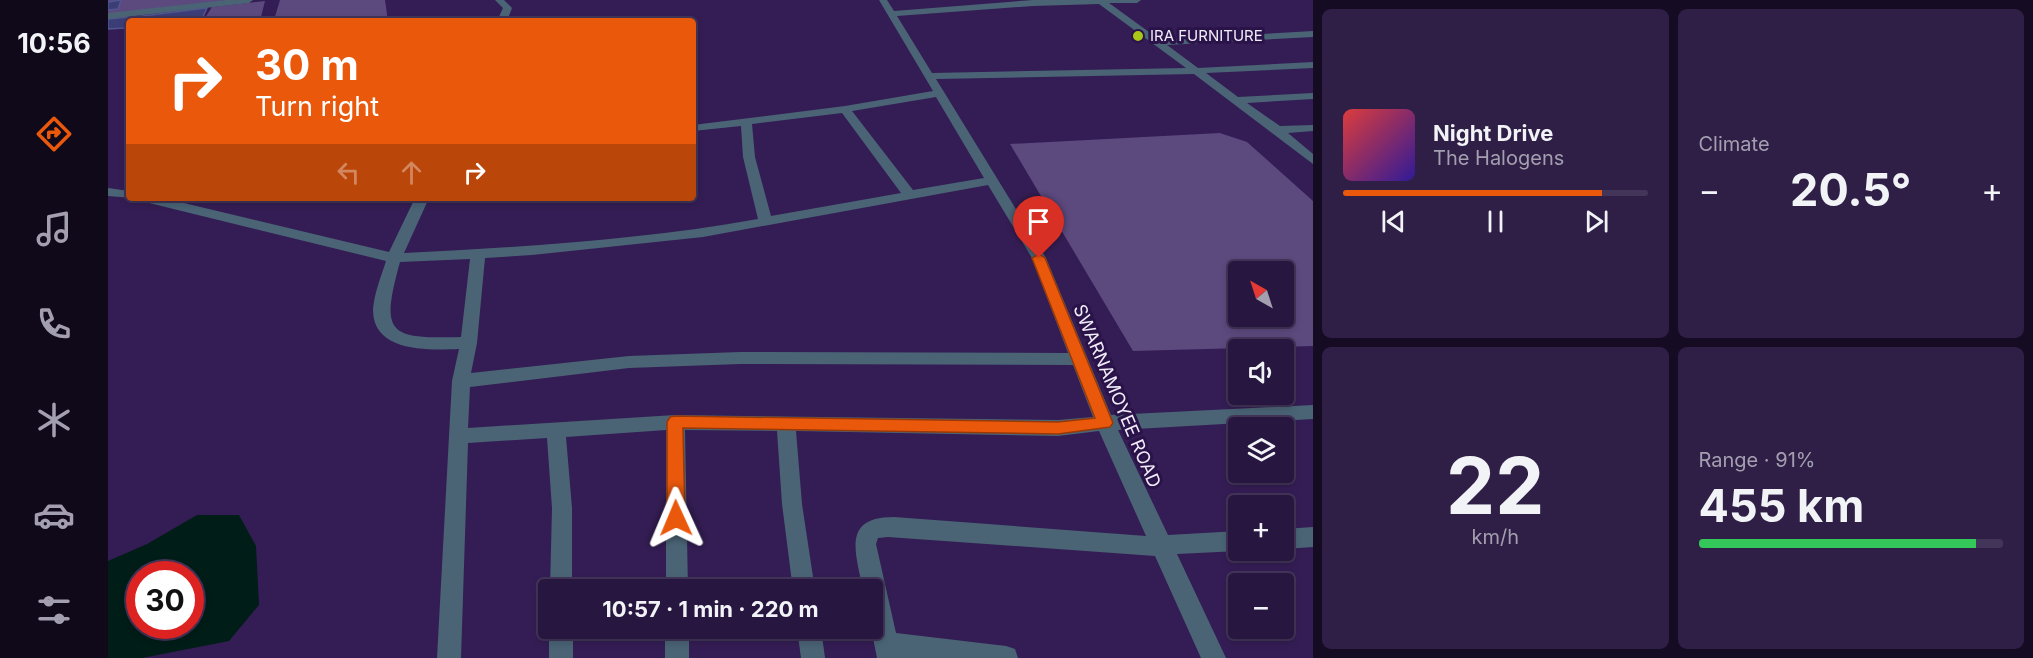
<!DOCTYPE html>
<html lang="en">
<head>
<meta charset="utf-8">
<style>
  body { margin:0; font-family:Inter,sans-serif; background:#2f1f46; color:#f1f3f6; height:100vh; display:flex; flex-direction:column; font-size:22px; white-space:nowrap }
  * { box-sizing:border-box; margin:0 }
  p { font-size:20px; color:#a49fb0 }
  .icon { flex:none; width:33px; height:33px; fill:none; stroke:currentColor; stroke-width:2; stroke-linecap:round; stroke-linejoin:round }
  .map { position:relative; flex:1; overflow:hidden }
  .details { display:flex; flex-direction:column; gap:9px; padding:9px; background:#150c23; width:720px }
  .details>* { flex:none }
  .guide { position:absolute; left:18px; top:18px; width:570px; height:183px; border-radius:6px; box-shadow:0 3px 9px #0003,0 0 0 2px #433559; background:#ea580c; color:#fff; overflow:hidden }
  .needle { width:39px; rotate:321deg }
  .buttons { position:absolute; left:1120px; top:261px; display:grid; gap:12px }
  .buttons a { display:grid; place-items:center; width:66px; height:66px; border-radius:6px; background:#27163f; box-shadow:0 3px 9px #0003,0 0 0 2px #433559; font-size:30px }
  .speed { position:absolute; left:18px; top:561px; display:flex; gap:12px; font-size:30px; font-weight:700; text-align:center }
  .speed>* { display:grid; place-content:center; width:78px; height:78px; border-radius:50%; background:#27163f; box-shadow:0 3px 9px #0003,0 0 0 2px #433559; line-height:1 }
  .speed .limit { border:9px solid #d22; background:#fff; color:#111 }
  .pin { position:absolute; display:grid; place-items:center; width:51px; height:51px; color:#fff; margin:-62px -26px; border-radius:50% 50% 50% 0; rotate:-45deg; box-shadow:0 0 6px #0007 }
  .pin .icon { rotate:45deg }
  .me { position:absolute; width:66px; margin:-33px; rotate:359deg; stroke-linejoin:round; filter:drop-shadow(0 0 4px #0008) }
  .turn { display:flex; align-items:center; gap:21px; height:126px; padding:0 30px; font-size:27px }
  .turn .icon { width:78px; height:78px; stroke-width:2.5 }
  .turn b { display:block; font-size:42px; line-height:51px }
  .lanes { display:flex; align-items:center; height:57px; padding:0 30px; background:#0003; justify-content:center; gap:30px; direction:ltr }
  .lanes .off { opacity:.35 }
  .big { font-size:45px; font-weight:700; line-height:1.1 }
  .details .tile { flex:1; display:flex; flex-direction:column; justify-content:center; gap:9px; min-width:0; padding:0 21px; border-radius:9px; background:#2f1f46 }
  .details .dial { align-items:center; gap:0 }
  .dial b { font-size:78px; line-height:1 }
  .song { display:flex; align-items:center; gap:18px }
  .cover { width:72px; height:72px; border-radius:9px; background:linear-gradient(135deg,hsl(0 70% 55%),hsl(250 70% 35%)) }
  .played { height:6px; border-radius:3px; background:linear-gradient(90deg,#ea580c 85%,#433559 85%) }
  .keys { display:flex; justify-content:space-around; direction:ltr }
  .heat { display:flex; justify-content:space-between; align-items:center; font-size:33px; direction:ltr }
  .charge { height:9px; border-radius:4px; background:linear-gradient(90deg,#34c759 91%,#433559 0) }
  .details .tiles { flex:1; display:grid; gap:9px; grid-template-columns:repeat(2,1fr) }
  .trip { position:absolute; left:430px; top:579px; width:345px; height:60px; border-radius:6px; background:#27163f; box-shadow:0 3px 9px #0003,0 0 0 2px #433559; font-weight:700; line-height:60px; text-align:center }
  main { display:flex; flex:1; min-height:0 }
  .dock { display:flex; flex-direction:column; width:108px; justify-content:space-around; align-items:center; background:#100919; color:#a49fb0 }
  .dock .icon { width:42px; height:42px }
  .dock .active { color:#ea580c }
  .dock b { font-size:27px; color:#f1f3f6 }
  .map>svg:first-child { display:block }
  .green { fill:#5c497e; fill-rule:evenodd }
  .water { fill:#011d18; fill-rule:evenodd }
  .building { fill:#3b3d76; stroke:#515590; stroke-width:1.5 }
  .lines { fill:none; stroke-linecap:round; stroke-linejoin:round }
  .minor { fill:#4a6476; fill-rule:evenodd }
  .tertiary { fill:#4a6476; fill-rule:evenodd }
  .route { fill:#ea580c; stroke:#983908; stroke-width:1.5 }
  .poi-dot { fill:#aac717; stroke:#2a1348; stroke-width:2 }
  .labels { text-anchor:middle; stroke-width:6; stroke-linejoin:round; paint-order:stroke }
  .far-poi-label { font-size:15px; fill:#f0ecf9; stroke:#2a1348; text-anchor:start }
  .street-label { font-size:18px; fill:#f0ecf9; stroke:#2a1348 }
</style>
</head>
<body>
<main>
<nav class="dock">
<b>10:56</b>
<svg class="icon active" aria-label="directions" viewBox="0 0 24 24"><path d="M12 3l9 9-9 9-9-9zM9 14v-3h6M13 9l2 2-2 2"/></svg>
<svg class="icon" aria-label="music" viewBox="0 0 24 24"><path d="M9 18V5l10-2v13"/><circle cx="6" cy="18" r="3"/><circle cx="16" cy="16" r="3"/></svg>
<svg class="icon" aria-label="phone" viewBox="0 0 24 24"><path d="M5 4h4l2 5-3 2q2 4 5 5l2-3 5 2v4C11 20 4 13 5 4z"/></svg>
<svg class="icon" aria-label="climate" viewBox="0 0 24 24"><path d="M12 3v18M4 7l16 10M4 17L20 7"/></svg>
<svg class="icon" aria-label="car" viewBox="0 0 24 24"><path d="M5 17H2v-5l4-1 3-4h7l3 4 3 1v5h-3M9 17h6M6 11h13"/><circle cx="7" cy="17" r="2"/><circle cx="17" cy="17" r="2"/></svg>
<svg class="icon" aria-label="filters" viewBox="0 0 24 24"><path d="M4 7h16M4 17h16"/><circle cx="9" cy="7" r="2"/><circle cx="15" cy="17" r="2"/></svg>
</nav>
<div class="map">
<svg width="1205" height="658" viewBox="0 0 1205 658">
  <rect width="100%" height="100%" fill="#341d54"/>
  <g class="green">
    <path d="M0,0H122L0,14Z"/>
    <path d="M172,0H277L280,21H188V18L166,20Z"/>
    <path d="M157,1L152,21H95L104,7Z"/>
    <path d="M1112,133L1139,142L1205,201V346L1025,351L902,144ZM1131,272H1176V316H1131Z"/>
  </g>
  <path class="water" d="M89,515H131L148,546L151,605L121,641L34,658H0V561L39,544ZM32,574H82V626H32Z"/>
  <g class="building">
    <path d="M13,0L10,9L0,10V2Z"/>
    <path d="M99,8L94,19L25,21L27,17Z"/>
    <path d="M22,17L16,28L0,29V19Z"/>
  </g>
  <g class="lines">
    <g class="minor">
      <path d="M387,0H396L404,8L399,21H389L395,8Z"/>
      <path d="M771,0H779L786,11L925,0H1033L1029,3H1001L1052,40L1205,31V37L1059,45L1090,68L1205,62V68L1098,73L1130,97L1205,93V99L1139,103L1172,126L1205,125V131L1180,133L1205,154V164L1086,74L828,79L938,258L1003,415L1205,405V419L1010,430L1060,535L1131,531V551L1069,554L1118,658H1093L1047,556L780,537L770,538L768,544L788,633L898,646L907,649L910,658H769L763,628H765V590H755C748,553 733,517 786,517L1038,536L991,431L950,436L688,431L694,504L707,590H685L674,504L669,431L577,430L580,590H558V430L458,437L464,508V590H442L444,508L439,438L360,443L353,658H329L344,381L351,349C322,350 265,353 265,310C266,293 273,277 278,261L33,201L31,198H55L281,252L307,198H321L296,253C414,247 533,240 650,219L635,157L633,126L585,131V125L737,106L825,91ZM991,4L1078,68L824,73L789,16L925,6ZM828,97L876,178L805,190L744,111ZM734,113L793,193L663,216L647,157L644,124ZM880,185L924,258L960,353L632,352L521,356L363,373L369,343L377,258L424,255L595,237ZM362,259L353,337C280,339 272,334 292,262ZM632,364L965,365L985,417L950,420L567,415L360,428L362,387L521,368Z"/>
      <path d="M0,188L21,191V198H25L0,196Z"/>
      <path d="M1205,527V547L1176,549V529Z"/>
      <rect x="441" y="628" width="24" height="30"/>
      <rect x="557" y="628" width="24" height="30"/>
      <path d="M689,628H713L717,658H693Z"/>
    </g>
    <path class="tertiary" d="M118,0H145L141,3L0,19V13Z"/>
  </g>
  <path class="route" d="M931,254L937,258L1005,423L1002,427L950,434L575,428L577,518L574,523L568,525L562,523L559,518V422L562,417L567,416L950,422L987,418L924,258Z"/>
  <circle class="poi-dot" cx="1030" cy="36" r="6"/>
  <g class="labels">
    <g class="far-poi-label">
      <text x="1042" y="41">IRA FURNITURE</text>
    </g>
    <g class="street-label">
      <text transform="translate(1009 396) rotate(67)" y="6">SWARNAMOYEE ROAD</text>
    </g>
  </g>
</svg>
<div class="buttons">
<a><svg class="needle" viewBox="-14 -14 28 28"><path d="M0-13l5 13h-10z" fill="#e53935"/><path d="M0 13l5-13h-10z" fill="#a49fb0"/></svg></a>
<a><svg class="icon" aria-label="sound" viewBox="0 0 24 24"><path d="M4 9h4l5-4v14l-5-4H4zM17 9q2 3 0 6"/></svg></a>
<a><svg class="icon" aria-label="layers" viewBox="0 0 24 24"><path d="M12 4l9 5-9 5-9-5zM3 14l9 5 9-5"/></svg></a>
<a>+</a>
<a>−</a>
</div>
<div class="speed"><div class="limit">30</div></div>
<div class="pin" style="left:931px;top:258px;background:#d93025"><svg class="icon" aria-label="arrive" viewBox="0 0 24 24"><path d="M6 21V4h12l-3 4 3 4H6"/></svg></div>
<svg class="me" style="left:568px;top:518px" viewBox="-20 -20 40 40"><path d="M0-17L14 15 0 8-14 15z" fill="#ea580c" stroke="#fff" stroke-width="4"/></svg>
<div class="trip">10:57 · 1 min · 220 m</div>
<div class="guide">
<div class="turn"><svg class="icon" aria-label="right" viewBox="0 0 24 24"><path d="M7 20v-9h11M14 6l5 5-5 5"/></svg><div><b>30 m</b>Turn right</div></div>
<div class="lanes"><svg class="icon off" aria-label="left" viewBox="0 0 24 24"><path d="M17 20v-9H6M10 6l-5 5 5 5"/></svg><svg class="icon off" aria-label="ahead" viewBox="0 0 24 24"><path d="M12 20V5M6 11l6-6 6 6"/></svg><svg class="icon" aria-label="right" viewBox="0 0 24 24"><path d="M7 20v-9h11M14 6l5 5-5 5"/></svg></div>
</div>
</div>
<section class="details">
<div class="tiles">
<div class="tile">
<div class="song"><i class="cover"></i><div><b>Night Drive</b><p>The Halogens</p></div></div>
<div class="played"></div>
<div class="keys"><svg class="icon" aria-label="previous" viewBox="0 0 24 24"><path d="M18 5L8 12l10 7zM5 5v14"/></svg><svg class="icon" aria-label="pause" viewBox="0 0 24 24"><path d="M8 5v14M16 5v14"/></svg><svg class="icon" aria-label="next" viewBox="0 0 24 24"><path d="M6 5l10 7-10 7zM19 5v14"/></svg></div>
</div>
<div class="tile"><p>Climate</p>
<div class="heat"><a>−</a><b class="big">20.5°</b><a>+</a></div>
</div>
<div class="tile dial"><b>22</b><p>km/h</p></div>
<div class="tile"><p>Range · 91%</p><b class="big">455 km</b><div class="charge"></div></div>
</div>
</section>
</main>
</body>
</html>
